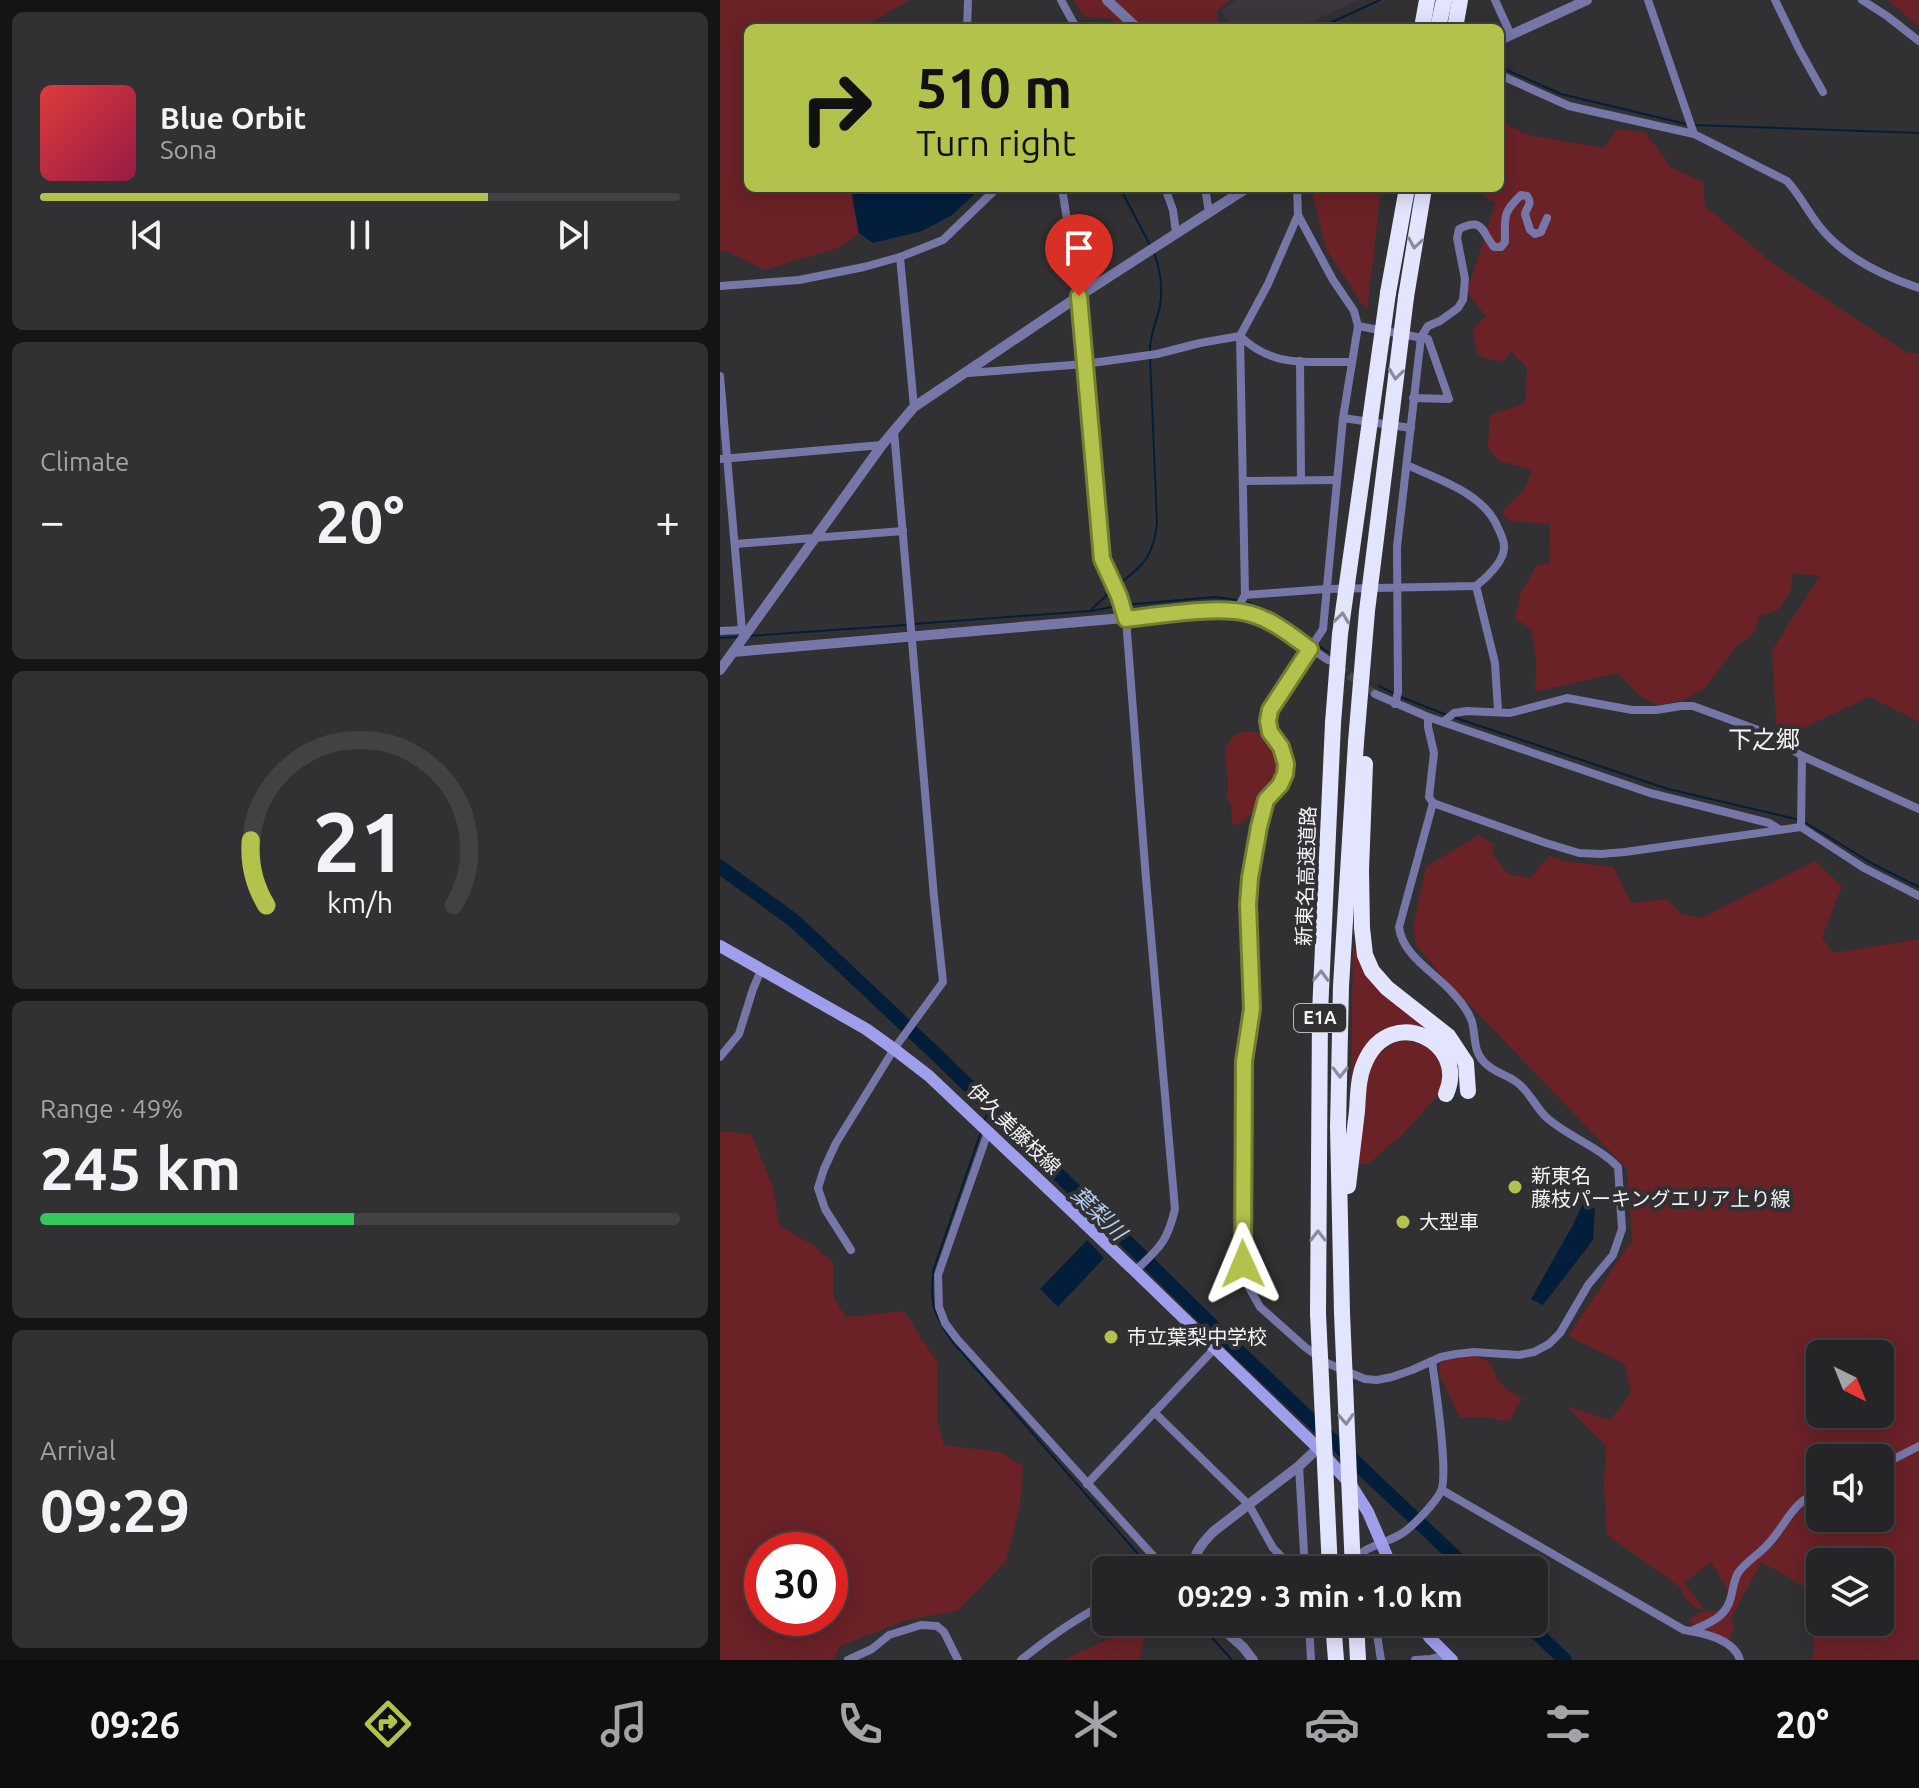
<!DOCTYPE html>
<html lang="en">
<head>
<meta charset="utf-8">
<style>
  body { margin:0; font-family:Ubuntu,"Noto Sans JP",sans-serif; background:#313032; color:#f1f3f6; height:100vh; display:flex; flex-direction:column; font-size:30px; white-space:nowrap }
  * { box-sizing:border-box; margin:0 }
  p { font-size:26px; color:#a3a4a7 }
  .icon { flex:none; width:44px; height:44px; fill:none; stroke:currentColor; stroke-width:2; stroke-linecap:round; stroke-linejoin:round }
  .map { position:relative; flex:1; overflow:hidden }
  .sheet { display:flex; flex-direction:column; gap:12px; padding:12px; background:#141415; width:720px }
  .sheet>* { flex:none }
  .guide { position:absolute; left:24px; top:24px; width:760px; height:168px; border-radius:12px; box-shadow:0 4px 20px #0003,0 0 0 2px #424143; background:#b3c24b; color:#111; overflow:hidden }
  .needle { width:52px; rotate:137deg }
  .buttons { position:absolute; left:1086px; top:1340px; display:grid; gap:16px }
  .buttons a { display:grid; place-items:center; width:88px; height:88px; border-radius:12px; background:#252426; box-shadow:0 4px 20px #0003,0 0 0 2px #424143; font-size:40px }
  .speed { position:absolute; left:24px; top:1532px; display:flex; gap:16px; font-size:40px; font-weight:700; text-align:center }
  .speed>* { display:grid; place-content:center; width:104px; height:104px; border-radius:50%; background:#252426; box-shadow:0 4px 20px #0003,0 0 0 2px #424143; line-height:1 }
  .speed .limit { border:12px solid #d22; background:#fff; color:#111 }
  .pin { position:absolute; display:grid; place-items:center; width:68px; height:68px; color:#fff; margin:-82px -34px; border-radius:50% 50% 50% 0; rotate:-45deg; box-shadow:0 0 8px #0007 }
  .pin .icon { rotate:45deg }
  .me { position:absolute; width:88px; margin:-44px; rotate:359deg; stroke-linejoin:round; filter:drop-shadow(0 0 6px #0008) }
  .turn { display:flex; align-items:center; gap:28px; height:168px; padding:0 40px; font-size:36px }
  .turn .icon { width:104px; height:104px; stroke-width:2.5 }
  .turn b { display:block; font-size:56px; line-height:68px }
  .big { font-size:60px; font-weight:600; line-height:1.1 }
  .sheet .card { flex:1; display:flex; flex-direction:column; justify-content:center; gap:12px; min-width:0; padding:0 28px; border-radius:12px; background:#313032 }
  .sheet .dial { align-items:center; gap:0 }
  .dial svg { height:208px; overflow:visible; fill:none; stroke:#424143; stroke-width:7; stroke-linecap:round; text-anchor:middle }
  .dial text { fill:#f1f3f6; stroke:none }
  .song { display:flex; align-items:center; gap:24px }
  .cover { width:96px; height:96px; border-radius:12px; background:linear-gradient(135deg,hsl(0 70% 55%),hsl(340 70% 35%)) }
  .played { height:8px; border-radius:4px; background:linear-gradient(90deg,#b3c24b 70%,#424143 70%) }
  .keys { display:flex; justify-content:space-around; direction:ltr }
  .heat { display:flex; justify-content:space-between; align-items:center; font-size:44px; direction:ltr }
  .charge { height:12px; border-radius:6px; background:linear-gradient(90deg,#34c759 49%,#424143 0) }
  .trip { position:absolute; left:372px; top:1556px; width:456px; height:80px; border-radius:12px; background:#252426; box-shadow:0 4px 20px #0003,0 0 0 2px #424143; font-weight:600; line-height:80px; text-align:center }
  .tabs { display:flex; height:128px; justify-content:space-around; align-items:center; background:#0f0e0f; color:#a3a4a7 }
  .tabs .icon { width:56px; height:56px }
  .tabs .on { color:#b3c24b }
  .tabs b { font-size:36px; color:#f1f3f6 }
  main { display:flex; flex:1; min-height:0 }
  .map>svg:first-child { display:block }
  .built { fill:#3b363d }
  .green { fill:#6a2227; fill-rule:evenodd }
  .water { fill:#021e3b }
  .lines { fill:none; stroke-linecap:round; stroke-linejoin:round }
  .stream { stroke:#021e3b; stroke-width:2 }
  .river { stroke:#021e3b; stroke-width:14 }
  .minor-tunnel { stroke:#454446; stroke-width:8; stroke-dasharray:8 4; stroke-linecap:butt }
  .minor { stroke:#7677a8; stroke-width:8 }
  .tertiary { stroke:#7677a8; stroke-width:10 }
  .secondary { stroke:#9e9eed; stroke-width:12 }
  .motorway { stroke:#e3e4fd; stroke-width:16 }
  .motorway-bridge { stroke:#e3e4fd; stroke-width:16 }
  .oneway { stroke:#8a8a98 }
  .route-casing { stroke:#747e31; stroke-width:20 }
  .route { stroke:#b3c24b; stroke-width:14 }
  .poi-dot { fill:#b3c24b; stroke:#313032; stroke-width:3 }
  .labels { text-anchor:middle; stroke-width:8; stroke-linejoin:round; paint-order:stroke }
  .shield { fill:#313032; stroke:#bab9ba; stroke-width:2 }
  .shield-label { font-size:18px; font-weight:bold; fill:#f5f4f5 }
  .street-label { font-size:20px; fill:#f5f4f5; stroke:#313032 }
  .poi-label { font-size:20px; fill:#f5f4f5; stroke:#313032; text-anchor:start }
  .water-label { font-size:22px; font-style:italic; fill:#b2cff0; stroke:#313032 }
  .quarter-label { font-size:24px; fill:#f5f4f5; stroke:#313032 }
</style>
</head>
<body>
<main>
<section class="sheet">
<div class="card">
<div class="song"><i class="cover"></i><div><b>Blue Orbit</b><p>Sona</p></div></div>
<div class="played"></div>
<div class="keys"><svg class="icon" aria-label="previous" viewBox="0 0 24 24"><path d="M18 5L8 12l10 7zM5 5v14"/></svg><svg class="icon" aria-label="pause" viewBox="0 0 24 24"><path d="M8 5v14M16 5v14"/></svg><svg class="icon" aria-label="next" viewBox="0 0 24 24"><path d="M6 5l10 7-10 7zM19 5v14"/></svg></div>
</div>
<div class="card"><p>Climate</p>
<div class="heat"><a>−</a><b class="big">20°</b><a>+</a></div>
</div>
<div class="card dial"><svg viewBox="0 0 100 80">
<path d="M14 69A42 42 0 1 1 86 69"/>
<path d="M14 69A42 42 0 0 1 8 44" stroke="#b3c24b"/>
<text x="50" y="56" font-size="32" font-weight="700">21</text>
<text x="50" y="72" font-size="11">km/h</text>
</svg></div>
<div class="card"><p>Range · 49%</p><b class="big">245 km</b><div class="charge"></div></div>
<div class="card"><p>Arrival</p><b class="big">09:29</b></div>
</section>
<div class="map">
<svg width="1199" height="1660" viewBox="0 0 1199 1660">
  <rect width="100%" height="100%" fill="#313032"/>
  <path class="built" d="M516,0H638L578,28H537L508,22L502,10Z"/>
  <g class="green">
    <path d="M0,0H190L150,23L147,28H28V188H137L132,194L138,234L118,248L45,270L6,251H0Z"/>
    <path d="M354,0H509L497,11L498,28H395L392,19L364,17Z"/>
    <path d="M1168,0H1199V27Z"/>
    <path d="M780,120L808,135L884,148L897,129L925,132L951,167L983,182L985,206L1057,267L1188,353H1199V722L1150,697L1085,727L1067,739L1056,724L1052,650L1100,576L1073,573L1070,593L1058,610L1039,616L1034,633L1016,647L985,688L964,700L937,705L921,697L898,673L815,692L816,659L811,629L795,618L801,592L817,565L830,563L829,524L789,521L782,512L804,490L812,470L779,461L768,448L770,415L805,403L807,368L791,352L784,361L770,360L757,354L753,328L766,316L747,292L775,204L756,188H780Z"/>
    <path d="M591,188H661L647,311L606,249Z"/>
    <path d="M532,731L549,736C557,752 566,769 552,785C548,790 543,794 539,800C533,810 530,818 519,825L512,823L511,807L507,798L508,784L505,748L512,737L521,732Z"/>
    <path d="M758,835L774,844L772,854L788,874L810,878L829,856L845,861L893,867L911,903L947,899L961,914L981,918L1095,861L1122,886L1102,937L1113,953L1199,939V1660H1092C1095,1642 1094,1598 1081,1585C1073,1578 1051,1568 1041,1562L1011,1619L1014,1629L1008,1640L979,1629L969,1621C981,1608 988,1611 1006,1611L1012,1597L991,1562L964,1583L984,1609L978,1610L965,1598L960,1587L887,1535L884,1484L886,1446L846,1406L890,1420L911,1393L905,1364L848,1336L912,1240L907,1169L721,975L696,945L693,925L706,867ZM1100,1354H1160V1414H1100ZM1100,1458H1160V1518H1100ZM1100,1562H1160V1622H1100Z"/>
    <path d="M633,948H638L714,1032L681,1024L662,1031L642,1050L633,1084H631Z"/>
    <path d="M682,1039L713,1047L723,1064L724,1089L683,1134L648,1164L638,1163C640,1140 641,1079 652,1062C659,1051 671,1045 682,1039Z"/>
    <path d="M0,1131L31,1134L53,1187L59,1225L94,1246L113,1263V1297L126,1317L184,1311L217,1362V1420L224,1445L280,1452L303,1466L300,1505L286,1561L237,1611L187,1620L120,1646L113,1660H0ZM42,1550H110V1618H42Z"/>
    <path d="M754,1355L771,1363C777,1383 784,1388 802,1398L791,1419L782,1421L767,1417L740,1418L719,1374L720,1362Z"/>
    <path d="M425,1622H428L419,1660H343Z"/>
  </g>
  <g class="water">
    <path d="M138,188H261L232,215L202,231L153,243L139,233L132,194Z"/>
    <path d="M863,1203L875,1209L873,1240L823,1305L811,1299L853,1225Z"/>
    <path d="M367,1240L384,1258L338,1307L320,1289Z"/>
  </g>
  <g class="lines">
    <g class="stream">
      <path d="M599,28L660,0"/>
      <path d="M780,67L841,94L966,124"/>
      <path d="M972,125L1199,133"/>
      <path d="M400,188L431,247"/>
      <path d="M430,352C429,336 437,321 440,306C443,288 440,269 434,253"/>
      <path d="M398,585C424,564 433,558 437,523L430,358"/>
      <path d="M523,601L544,608L593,642"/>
      <path d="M404,605L495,597L517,600"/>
      <path d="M372,609L393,589"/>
      <path d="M193,624L371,611L397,606"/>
      <path d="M29,636L186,625"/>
      <path d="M0,638L19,637"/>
      <path d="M598,645L608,652"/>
      <path d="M659,686L675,694"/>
      <path d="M681,697L727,715"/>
      <path d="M733,717L948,789L1080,820"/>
      <path d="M1086,823L1153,864L1199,887"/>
      <path d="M264,1122L270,1108"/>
      <path d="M261,1132L214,1268C209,1303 213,1313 232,1341L432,1570"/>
      <path d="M478,1622L512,1660"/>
    </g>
    <g class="river">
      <path d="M0,867L73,920L99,944L221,1059L513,1346L749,1570"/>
      <path d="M805,1622L845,1660"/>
    </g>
    <path class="minor-tunnel" d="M619,668L655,694"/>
    <g class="minor">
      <path d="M341,0L354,24V28"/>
      <path d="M775,0L791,35"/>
      <path d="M928,0L974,134"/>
      <path d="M1055,0L1080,51L1103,92"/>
      <path d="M1142,0L1167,16L1199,41"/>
      <path d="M247,28L248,0"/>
      <path d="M780,75L849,106L974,134L1067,181C1080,195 1088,212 1100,227C1124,257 1163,276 1199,288"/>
      <path d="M342,188L359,296L382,559L399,596L406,619L426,879L455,1209C447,1243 439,1248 415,1271"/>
      <path d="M445,188L453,210L456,233"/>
      <path d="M485,188L489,212"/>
      <path d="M577,188L578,215L613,280L634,311L638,326L708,339L729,399L693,398"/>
      <path d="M578,215L548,284L520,336L525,595L516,611C551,616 579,641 608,660"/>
      <path d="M180,257L194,407"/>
      <path d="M0,286L79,280L144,267L180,257L223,240L277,188"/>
      <path d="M638,326L623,418L603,629L550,710L548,721L550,732L561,747L566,764L565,774L560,785L546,800L539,827L530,878L528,904L532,1009L524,1061L522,1216L523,1271L526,1282L540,1307L585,1347L607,1363L645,1379L657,1380L672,1377L692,1370L721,1357L736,1354L754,1352L799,1355L814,1352L829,1344L840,1333L868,1285L893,1255L902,1229L898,1167C879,1147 849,1137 827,1118C815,1107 809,1090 795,1081C785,1074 773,1072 764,1062C753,1051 756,1037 752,1022C748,1010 740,1001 732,992C714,972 682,955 679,927L713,803L709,797L714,753L708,727V717"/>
      <path d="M520,336C554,369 589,361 632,362"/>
      <path d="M580,361L581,480"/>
      <path d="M248,373L365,364L437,354L480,343L520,336"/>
      <path d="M0,376L22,630"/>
      <path d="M623,418L691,428"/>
      <path d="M0,459L162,445"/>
      <path d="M523,481L615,480"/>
      <path d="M15,544L183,531"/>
      <path d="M756,586L775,663L778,711"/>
      <path d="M525,595L606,589L756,586C767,577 785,561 784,546C784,540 781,534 778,528C764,493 719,480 687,465"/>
      <path d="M0,631L22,630L25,632"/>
      <path d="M655,694L708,717L930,793L1049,823L1059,829"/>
      <path d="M675,704L678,692L677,547L701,337L708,326L720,321L738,308L743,300L745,279L737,238L739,229C764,217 761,231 774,247H781L785,242C785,217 782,213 801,195L807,196C813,204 807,206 805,214L810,230L815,234L821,232L827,218"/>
      <path d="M723,722L734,713L747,711L790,713L847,698L912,710H936L961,706H973L1038,730L1055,738L1082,756L1199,809"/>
      <path d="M713,803L826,843L859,853L881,854L905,852L1081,827L1144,868L1199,896"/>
      <path d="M1081,827L1082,756"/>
      <path d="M0,1057L19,1034L33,989L41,970"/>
      <path d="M268,1132L218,1275L219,1307L225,1323L237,1339L446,1570"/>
      <path d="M131,1250L105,1209L98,1188L104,1169L116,1143L174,1049L223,982L214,897L174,431"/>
      <path d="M434,1412L529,1505L553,1548L575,1570"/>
      <path d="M579,1466L585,1570"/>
      <path d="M1160,1466L1199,1446"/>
      <path d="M367,1484L495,1348"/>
      <path d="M722,1490L964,1630C983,1633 1014,1639 1020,1660"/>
      <path d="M636,1559C645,1545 670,1543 684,1532C694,1525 716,1502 721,1491C729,1474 715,1384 712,1361"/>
      <path d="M589,1622L591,1660"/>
      <path d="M655,1622L661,1660"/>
      <path d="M971,1631C989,1623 1006,1618 1011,1597C1013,1589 1014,1580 1018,1573C1026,1561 1040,1554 1049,1543C1068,1522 1071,1503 1100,1491"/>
      <path d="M128,1660L152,1649L169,1635L201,1625L217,1626L224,1632L238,1660"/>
      <path d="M301,1660C328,1638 355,1619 386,1603"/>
      <path d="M695,1660L711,1659L727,1655"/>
    </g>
    <g class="tertiary">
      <path d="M387,0L417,28"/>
      <path d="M780,40L867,0"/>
      <path d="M13,652L484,611H516"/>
      <path d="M0,670L162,445L194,407L359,296L527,188"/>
      <path d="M472,1570C474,1553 482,1543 494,1531L579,1466L598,1448"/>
      <path d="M495,1622L523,1647L533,1660"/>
    </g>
    <g class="secondary">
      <path d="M0,946L146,1029L174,1049L209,1076L415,1271L598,1448L631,1485L648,1512L673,1570"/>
      <path d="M699,1622L710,1638L732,1660"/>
    </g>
    <g class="motorway">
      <path d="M702,28L707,0"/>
      <path d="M718,28L724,0"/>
      <path d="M735,28L740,0"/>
      <path d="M668,293L687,188"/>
      <path d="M686,297L704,188"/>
      <path d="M645,764L641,870L642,928L645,955L652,971L667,988L728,1036L746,1063L748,1091"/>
      <path d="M628,1186C631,1161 634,1136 637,1111C638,1096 638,1077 645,1062C671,1003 749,1042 726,1094"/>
      <path d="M622,1313L618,1127L621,986L636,742"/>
      <path d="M598,1314L600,1013L613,723"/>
      <path d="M613,1622L616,1660"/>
      <path d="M636,1622L638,1660"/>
    </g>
    <g class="motorway-bridge">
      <path d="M613,723L620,634L668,293"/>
      <path d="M636,742L647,611L686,297"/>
      <path d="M622,1313L633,1570"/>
      <path d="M598,1314L610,1570"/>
    </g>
  </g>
  <defs><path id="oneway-chevron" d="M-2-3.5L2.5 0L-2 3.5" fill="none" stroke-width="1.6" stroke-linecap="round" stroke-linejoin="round" transform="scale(2)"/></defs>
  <g class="oneway">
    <use href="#oneway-chevron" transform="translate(695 243) rotate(99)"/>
    <use href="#oneway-chevron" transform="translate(676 374) rotate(97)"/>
    <use href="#oneway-chevron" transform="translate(622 618) rotate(-83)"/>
    <use href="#oneway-chevron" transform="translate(601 976) rotate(-88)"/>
    <use href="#oneway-chevron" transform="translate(620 1072) rotate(91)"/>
    <use href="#oneway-chevron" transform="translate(598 1236) rotate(-90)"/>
    <use href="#oneway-chevron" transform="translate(626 1419) rotate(87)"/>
  </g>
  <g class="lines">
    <g class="route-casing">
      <path id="route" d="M359,296L382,559L399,596L406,619C440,615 499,605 531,614C553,620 572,636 590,649L550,710L548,721L550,732L561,747L566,764L565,774L560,785L546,800L539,827L530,878L528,904L532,1009L524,1061L523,1264"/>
    </g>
    <use href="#route" class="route"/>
  </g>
  <g class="poi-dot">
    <circle cx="795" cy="1187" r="8"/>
    <circle cx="683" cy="1222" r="8"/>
    <circle cx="391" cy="1337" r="8"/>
  </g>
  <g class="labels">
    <rect class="shield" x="574" y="1004" width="52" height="28" rx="6"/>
    <g class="shield-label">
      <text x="600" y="1024">E1A</text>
    </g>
    <g class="street-label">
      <text transform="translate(586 876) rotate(-88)" y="7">新東名高速道路</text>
      <text transform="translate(294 1129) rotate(44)" y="7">伊久美藤枝線</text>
    </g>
    <g class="poi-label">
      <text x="811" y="1183">新東名<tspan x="811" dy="23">藤枝パーキングエリア上り線</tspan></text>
      <text x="699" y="1229">大型車</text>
      <text x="407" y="1344">市立葉梨中学校</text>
    </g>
    <g class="water-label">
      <text transform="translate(379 1213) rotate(44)" y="8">葉梨川</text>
    </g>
    <g class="quarter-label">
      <text x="1044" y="748">下之郷</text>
    </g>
  </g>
</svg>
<div class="buttons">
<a><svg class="needle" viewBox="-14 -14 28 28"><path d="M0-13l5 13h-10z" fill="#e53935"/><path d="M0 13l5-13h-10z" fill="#a3a4a7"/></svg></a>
<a><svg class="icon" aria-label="sound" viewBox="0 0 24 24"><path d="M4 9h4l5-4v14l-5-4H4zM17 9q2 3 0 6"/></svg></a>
<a><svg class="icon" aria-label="layers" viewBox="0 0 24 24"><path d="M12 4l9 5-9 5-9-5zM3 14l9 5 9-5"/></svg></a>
</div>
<div class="speed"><div class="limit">30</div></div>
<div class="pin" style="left:359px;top:296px;background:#d93025"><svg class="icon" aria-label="arrive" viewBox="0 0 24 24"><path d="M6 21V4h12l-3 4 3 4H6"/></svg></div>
<svg class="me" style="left:523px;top:1264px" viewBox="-20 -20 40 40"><path d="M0-17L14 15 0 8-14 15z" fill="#b3c24b" stroke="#fff" stroke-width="4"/></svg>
<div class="trip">09:29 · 3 min · 1.0 km</div>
<div class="guide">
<div class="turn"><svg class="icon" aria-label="right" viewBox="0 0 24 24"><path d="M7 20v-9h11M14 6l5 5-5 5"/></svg><div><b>510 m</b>Turn right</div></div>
</div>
</div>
</main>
<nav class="tabs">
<b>09:26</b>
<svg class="icon on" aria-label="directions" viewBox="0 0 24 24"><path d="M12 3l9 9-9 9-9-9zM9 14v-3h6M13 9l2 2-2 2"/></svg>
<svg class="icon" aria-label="music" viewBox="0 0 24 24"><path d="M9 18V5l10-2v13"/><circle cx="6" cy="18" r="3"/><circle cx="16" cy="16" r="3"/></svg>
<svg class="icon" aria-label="phone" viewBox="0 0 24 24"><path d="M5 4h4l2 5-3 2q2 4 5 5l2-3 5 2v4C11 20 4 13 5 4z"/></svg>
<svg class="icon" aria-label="climate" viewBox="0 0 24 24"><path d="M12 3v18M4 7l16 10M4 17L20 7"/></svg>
<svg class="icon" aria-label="car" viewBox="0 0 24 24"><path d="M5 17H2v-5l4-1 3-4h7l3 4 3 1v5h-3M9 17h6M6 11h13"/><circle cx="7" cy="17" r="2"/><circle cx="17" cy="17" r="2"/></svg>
<svg class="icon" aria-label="filters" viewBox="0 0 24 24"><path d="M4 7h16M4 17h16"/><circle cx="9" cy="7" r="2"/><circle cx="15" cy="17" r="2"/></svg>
<b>20°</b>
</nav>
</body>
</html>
